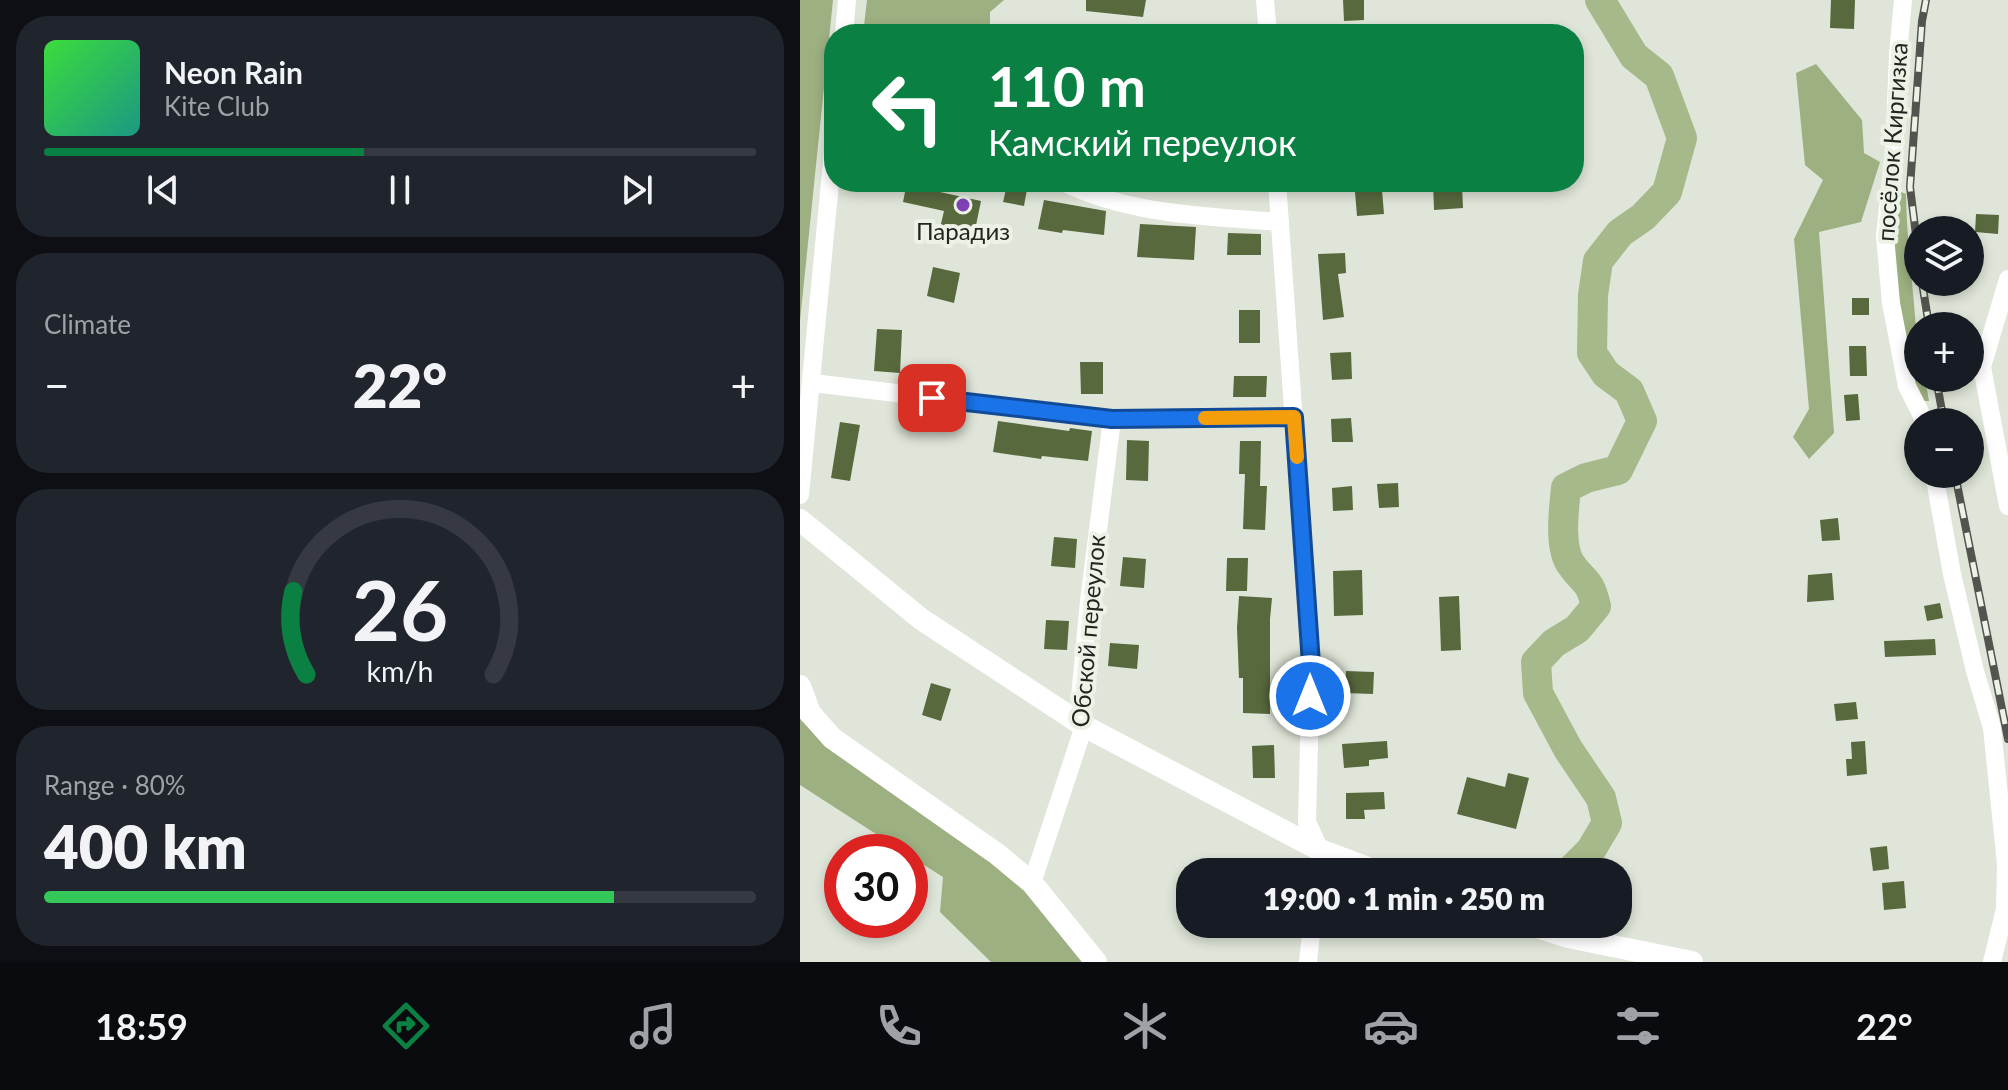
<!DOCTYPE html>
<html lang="en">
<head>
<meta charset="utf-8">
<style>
  body { margin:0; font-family:Lato,sans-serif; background:#20242c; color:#f1f3f6; height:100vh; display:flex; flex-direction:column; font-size:30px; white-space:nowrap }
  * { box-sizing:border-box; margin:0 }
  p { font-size:26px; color:#9ea1a6 }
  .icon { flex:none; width:44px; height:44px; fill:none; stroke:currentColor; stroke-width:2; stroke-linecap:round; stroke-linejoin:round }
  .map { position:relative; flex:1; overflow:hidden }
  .details { display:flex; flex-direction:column; gap:16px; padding:16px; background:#0d0f14; width:800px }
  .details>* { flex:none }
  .banner { position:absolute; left:24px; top:24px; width:760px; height:168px; border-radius:32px; box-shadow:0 4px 12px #0003; background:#0b8043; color:#fff; overflow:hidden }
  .controls { position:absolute; left:1104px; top:216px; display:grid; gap:16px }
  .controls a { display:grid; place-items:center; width:80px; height:80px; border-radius:50%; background:#171b24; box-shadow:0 4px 12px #0003; font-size:40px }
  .speed { position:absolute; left:24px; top:834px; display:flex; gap:16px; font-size:40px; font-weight:700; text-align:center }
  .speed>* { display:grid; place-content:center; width:104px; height:104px; border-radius:50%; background:#171b24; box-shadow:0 4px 12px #0003; line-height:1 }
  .speed .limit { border:12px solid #d22; background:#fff; color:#111 }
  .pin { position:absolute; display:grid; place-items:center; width:68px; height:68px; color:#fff; margin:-34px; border-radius:16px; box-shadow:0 4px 12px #0006 }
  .me { position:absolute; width:88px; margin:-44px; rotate:0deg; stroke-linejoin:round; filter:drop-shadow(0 0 6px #0008) }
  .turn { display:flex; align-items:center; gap:28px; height:168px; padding:0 32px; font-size:36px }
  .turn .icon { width:104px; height:104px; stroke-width:2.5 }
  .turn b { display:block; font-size:56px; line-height:68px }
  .big { font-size:60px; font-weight:800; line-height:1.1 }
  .details .widget { flex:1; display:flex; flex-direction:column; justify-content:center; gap:12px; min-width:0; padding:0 28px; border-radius:32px; background:#20242c }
  .details .dial { align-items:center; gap:0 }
  .dial svg { height:208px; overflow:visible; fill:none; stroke:#363941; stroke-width:7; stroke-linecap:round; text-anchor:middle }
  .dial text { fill:#f1f3f6; stroke:none }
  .song { display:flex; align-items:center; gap:24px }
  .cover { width:96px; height:96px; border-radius:12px; background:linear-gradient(135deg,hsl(120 70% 55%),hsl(170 70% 35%)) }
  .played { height:8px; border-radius:4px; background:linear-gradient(90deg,#0b8043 45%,#363941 45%) }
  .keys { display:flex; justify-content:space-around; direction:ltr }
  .heat { display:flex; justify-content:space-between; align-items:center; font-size:44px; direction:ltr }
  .charge { height:12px; border-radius:6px; background:linear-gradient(90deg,#34c759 80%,#363941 0) }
  .trip { position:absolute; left:376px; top:858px; width:456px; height:80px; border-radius:32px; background:#171b24; box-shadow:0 4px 12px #0003; font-weight:800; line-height:80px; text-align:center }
  .menu { display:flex; height:128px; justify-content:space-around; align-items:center; background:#090b0e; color:#9ea1a6 }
  .menu .icon { width:56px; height:56px }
  .menu .selected { color:#0b8043 }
  .menu b { font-size:36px; color:#f1f3f6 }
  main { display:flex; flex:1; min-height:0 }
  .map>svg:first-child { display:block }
  .forest { fill:#9db081 }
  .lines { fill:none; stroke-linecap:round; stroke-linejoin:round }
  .river { stroke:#a6b98a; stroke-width:30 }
  .building { fill:#58693d }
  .minor { stroke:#fff; stroke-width:18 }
  .major { stroke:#fff; stroke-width:22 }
  .rail-casing { stroke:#52554f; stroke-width:8 }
  .rail { stroke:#ecf2e5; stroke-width:5; stroke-dasharray:15; stroke-linecap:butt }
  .route-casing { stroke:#114b97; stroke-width:20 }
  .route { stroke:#1a73e8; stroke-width:14 }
  .slow { stroke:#f59e0b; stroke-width:14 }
  .poi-dot { fill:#8041b6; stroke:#ecf2e5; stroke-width:3 }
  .labels { text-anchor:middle; stroke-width:8; stroke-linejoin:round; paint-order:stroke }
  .street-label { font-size:24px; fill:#232521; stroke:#ecf2e5 }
  .poi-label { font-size:24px; fill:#232521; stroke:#ecf2e5 }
</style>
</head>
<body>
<main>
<section class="details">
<div class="widget">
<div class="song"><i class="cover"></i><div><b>Neon Rain</b><p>Kite Club</p></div></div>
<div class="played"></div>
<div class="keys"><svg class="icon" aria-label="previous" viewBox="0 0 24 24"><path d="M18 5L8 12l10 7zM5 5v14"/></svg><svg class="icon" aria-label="pause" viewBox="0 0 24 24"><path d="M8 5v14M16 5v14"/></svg><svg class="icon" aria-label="next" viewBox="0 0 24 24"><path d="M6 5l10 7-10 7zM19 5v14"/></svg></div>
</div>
<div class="widget"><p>Climate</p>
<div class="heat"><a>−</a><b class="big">22°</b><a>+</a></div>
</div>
<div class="widget dial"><svg viewBox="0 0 100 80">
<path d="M14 69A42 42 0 1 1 86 69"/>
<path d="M14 69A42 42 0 0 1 9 37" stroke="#0b8043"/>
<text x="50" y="56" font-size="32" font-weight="700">26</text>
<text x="50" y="72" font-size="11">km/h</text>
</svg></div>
<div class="widget"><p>Range · 80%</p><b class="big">400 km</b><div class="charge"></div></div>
</section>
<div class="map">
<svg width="1208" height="962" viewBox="0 0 1208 962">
  <rect width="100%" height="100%" fill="#dfe5d8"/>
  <g class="forest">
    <path d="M0,0H33L0,321Z"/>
    <path d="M67,0H204L190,12V34H63Z"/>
    <path d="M1016,64L1062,120L1064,153L1080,162L1061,222L1019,232L1034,433L1009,459L993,437L1009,409L994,239L1023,180L1005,165L996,73Z"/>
    <path d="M1096,190L1106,194C1107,256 1118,317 1118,378H1125L1129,401H1120L1111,385L1089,235Z"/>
    <path d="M0,719L29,749L194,861L226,892L287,962H191L140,912L143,877L110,856V852H104L0,785Z"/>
  </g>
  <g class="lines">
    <path class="river" d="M769,872L791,850L807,823L801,798L768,749L738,693L736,662L754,643L777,629L796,606C789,577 784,584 770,563C759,545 764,509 766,488L786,478L818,470L842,421L829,391L806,374L792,353L793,295L798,261L820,233L843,217L867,192L882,138L859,76L834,56L800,0"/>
  </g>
  <g class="building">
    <path d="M286,0H346L343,17L286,11Z"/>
    <path d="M543,0H564V20L544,21Z"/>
    <path d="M1031,0H1055L1054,29L1030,28Z"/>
    <path d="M107,182H142L140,192L181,201L174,235L140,228L144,211L103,202Z"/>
    <path d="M633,182H655V185H662L663,208L634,210Z"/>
    <path d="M207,185L227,189L224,206L203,202Z"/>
    <path d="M582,190L584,214L557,216L555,192Z"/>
    <path d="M244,200L306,211L304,235L263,230L262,233L238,229Z"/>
    <path d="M1176,214L1199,215L1198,234L1175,232Z"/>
    <path d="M340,224L396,227L394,260L337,257Z"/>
    <path d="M428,233L461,234V255H427Z"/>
    <path d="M545,253L546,273L538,274L544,317L523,320L518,254Z"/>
    <path d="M133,267L160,273L154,303L127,296Z"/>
    <rect x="1052" y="298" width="17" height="17"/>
    <rect x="439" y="310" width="21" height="33"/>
    <path d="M77,329L102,330L100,373L74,371Z"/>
    <path d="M1049,346H1066L1067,376H1050Z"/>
    <path d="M551,352L552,379L532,380L530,353Z"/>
    <path d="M280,362H303V394H281Z"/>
    <path d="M434,376H467L466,397H433Z"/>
    <path d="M1058,394L1060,420L1046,421L1044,395Z"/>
    <path d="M551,418L553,442H532L531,419Z"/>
    <path d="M198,421L269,431L270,428L292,431L288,461L242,456L241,459L193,452Z"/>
    <path d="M40,422L60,425L50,481L31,478Z"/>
    <path d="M327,440L349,441L348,481L326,480Z"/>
    <path d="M440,441H461L460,486H467L465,530L443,529L445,474H439Z"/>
    <path d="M598,483L599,507L579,508L577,484Z"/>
    <path d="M552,486L553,510L533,511L532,488Z"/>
    <path d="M1038,518L1040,540L1022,541L1020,520Z"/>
    <path d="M254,537L277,539L275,568L251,566Z"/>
    <path d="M323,557L346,559L344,588L320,586Z"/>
    <path d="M427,558H448L447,591H426Z"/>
    <path d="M562,570L563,615L534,616L533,571Z"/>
    <path d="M1032,573L1034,600L1007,602L1008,575Z"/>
    <path d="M439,596L472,598L470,619V714L443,713V678H439L437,628Z"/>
    <path d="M659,596L661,650L641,651L639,597Z"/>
    <path d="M1140,603L1143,618L1127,621L1124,606Z"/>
    <path d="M246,620L269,621L267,650L244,649Z"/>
    <path d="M1135,639L1136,655L1085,657L1084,641Z"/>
    <path d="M310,643L339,645L337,669L308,666Z"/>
    <path d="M546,671L574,672L573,694L545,693Z"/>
    <path d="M131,683L151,689L141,721L122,715Z"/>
    <path d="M1056,702L1058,719L1036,721L1034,704Z"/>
    <path d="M587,741L588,758L569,760V766L544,768L542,744Z"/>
    <path d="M1065,741L1067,774L1047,776L1046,759H1052L1051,742Z"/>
    <path d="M474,745L475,778H453L452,746Z"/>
    <path d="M708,773L729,778L716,829L657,814L667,777L705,787Z"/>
    <path d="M584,792L585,809L564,810L565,819H546V793Z"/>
    <path d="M1087,846L1089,869L1073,871L1070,848Z"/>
    <path d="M1104,881L1106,908L1084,910L1082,883Z"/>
  </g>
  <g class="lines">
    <g class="minor">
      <path d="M465,0L468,34"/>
      <path d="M1103,0L1098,54L1094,152L1085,236L1091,303L1107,386L1125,422"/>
      <path d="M44,34L47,0"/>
      <path d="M263,182C329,215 407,216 480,222"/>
      <path d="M477,182L511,664L507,822L520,850L518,872"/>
      <path d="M1208,279L1182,367L1208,506"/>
      <path d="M13,383L312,419L494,417"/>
      <path d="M1134,474L1152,574L1175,671L1192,728L1206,864L1205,909L1192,962"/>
      <path d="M0,495L34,141"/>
      <path d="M232,883L284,726L280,697L289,601L312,419"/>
      <path d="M508,962L512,924"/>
    </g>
    <g class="major">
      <path d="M0,520L121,619L284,726L520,850L579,872"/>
      <path d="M0,686L10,713L32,738L197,854L232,883L296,962"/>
      <path d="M729,924L768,937L892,962"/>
    </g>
    <g class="rail-casing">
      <g id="rail">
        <path d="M1118,251L1110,187L1122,21L1126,0"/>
        <path d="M1122,282L1129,326"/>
        <path d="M1136,378L1144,422"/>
        <path d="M1155,474L1208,739"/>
      </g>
    </g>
    <use href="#rail" class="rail"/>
  </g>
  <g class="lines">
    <g class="route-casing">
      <path id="route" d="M132,398L312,419L494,417L511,664L510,696"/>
    </g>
    <use href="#route" class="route"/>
    <path class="slow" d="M405,418L494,417L497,457"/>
  </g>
  <circle class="poi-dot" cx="163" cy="205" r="8"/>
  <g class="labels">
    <g class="street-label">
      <text transform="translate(1093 142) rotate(-86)" y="8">посёлок Киргизка</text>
      <text transform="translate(289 631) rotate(-85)" y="8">Обской переулок</text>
    </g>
    <g class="poi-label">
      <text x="163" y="240">Парадиз</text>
    </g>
  </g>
</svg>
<div class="controls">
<a><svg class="icon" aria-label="layers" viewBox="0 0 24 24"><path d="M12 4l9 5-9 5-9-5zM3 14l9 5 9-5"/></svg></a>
<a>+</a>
<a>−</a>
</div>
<div class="speed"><div class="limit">30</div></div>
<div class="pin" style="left:132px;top:398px;background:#d93025"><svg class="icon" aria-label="arrive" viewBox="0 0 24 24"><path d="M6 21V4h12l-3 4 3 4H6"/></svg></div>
<svg class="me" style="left:510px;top:696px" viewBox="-20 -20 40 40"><circle r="17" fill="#1a73e8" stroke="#fff" stroke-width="3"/><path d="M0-11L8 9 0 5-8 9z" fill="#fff"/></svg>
<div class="trip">19:00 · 1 min · 250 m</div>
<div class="banner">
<div class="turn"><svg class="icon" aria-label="left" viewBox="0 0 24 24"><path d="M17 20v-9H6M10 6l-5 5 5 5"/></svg><div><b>110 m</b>Камский переулок</div></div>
</div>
</div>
</main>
<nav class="menu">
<b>18:59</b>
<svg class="icon selected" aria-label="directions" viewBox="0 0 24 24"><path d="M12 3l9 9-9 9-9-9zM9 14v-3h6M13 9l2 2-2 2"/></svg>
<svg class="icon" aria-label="music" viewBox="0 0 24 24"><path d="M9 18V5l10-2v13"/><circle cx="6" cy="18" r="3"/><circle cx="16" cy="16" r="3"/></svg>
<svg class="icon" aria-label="phone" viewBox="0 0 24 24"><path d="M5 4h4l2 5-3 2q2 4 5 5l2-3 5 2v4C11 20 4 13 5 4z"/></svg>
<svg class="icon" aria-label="climate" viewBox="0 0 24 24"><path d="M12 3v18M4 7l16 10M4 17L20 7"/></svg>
<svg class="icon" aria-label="car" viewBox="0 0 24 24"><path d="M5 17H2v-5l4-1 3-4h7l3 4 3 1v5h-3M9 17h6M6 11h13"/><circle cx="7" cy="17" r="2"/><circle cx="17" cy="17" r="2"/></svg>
<svg class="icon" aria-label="filters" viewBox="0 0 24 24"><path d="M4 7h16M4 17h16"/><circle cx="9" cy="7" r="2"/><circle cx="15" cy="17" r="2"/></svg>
<b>22°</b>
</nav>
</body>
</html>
